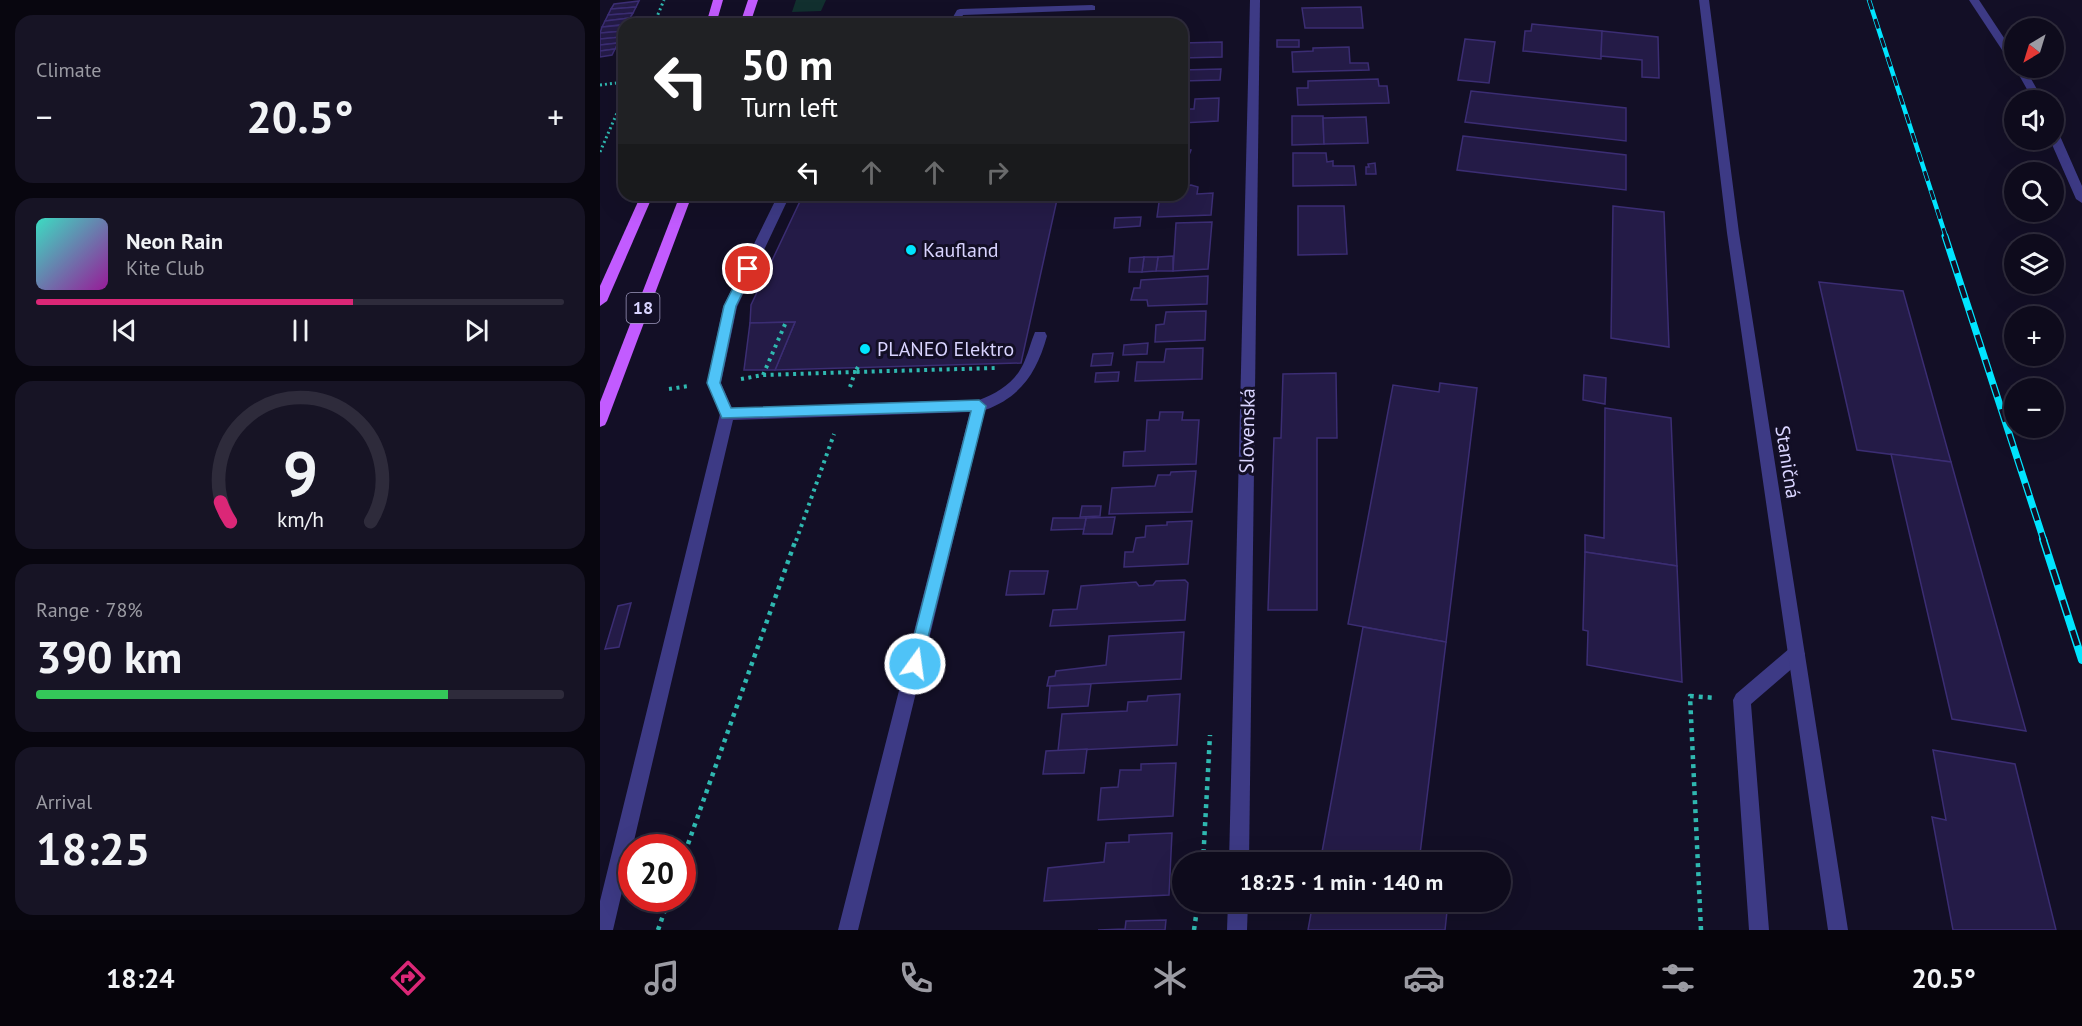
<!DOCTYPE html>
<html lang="en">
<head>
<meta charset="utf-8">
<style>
  body { margin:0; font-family:"PT Sans",sans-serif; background:#171425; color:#f1f3f6; height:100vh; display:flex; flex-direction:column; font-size:22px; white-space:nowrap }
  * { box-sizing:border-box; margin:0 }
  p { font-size:20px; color:#9b9ba3 }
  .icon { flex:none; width:33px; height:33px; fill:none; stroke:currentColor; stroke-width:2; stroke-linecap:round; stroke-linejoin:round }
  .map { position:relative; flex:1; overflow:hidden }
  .sheet { display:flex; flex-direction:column; gap:15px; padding:15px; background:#08060f; width:600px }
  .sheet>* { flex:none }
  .top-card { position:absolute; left:18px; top:18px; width:570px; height:183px; border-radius:18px; box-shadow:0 6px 24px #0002,0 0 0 2px #2e2b3b; background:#202124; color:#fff; overflow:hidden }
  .needle { width:39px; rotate:218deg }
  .buttons { position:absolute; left:1404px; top:18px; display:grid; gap:12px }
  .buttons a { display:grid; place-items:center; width:60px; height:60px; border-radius:50%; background:#0e0b1c; box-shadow:0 6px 24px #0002,0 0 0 2px #2e2b3b; font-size:30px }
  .speed { position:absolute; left:18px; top:834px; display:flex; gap:12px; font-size:30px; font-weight:700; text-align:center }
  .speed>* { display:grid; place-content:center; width:78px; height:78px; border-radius:50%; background:#0e0b1c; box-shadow:0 6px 24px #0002,0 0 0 2px #2e2b3b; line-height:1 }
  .speed .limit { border:9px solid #d22; background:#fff; color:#111 }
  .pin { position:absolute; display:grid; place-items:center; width:51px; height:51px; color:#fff; margin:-26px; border:3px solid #fff; border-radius:50%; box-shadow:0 2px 6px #0007 }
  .me { position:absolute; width:66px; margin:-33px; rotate:14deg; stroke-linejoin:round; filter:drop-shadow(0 0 4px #0008) }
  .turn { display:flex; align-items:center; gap:21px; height:126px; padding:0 24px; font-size:27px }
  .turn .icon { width:78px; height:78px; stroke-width:2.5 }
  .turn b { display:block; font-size:42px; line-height:51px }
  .lanes { display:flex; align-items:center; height:57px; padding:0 24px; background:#0003; justify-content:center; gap:30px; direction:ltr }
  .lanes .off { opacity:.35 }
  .big { font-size:45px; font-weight:600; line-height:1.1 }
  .sheet .card { flex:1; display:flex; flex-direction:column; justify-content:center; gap:9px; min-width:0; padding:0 21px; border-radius:18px; background:#171425 }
  .sheet .dial { align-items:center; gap:0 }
  .dial svg { height:156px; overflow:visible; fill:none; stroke:#2e2b3b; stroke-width:7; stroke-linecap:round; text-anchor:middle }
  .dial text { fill:#f1f3f6; stroke:none }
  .song { display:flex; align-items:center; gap:18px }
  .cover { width:72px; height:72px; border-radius:9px; background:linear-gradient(135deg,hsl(170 70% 55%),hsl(300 70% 35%)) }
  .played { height:6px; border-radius:3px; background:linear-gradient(90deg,#db2777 60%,#2e2b3b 60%) }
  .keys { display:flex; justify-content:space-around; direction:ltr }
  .heat { display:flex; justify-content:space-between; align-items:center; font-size:33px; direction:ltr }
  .charge { height:9px; border-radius:4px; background:linear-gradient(90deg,#34c759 78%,#2e2b3b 0) }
  .trip { position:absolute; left:572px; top:852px; width:339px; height:60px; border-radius:30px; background:#0e0b1c; box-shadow:0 6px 24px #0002,0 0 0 2px #2e2b3b; font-weight:600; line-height:60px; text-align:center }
  .dock { display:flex; height:96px; justify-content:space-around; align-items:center; background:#06040b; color:#9b9ba3 }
  .dock .icon { width:42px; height:42px }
  .dock .current { color:#db2777 }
  .dock b { font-size:27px; color:#f1f3f6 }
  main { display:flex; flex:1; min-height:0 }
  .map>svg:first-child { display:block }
  .green { fill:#12302f }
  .building { fill:#241b47; stroke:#3b2d73; stroke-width:1.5 }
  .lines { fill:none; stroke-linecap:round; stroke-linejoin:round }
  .path-far2 { stroke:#2fb8b0; stroke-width:3; stroke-dasharray:2 3; stroke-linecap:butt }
  .path-far1 { stroke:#2fb8b0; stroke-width:4; stroke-dasharray:3 4.5; stroke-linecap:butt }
  .path { stroke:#2fb8b0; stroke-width:4.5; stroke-dasharray:4 5; stroke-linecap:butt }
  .lane { fill:#3d3a85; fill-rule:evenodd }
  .street { fill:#3d3a85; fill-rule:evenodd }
  .primary { fill:#c25bff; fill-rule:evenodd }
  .rail-far2-casing { stroke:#00e5ff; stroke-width:4.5 }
  .rail-far1-casing { stroke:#00e5ff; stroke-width:7 }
  .rail-casing { stroke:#00e5ff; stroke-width:8 }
  .rail-far2 { stroke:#130f26; stroke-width:3; stroke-dasharray:10; stroke-linecap:butt }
  .rail-far1 { stroke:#130f26; stroke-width:4.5; stroke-dasharray:13; stroke-linecap:butt }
  .rail { stroke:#130f26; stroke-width:5; stroke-dasharray:16; stroke-linecap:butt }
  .route { fill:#4fc3f7; stroke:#337fa1; stroke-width:1.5 }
  .poi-dot { fill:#00e5ff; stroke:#130f26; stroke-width:2 }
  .labels { text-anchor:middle; stroke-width:6; stroke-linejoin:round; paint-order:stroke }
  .shield { fill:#130f26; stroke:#9e99be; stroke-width:1.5 }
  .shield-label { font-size:18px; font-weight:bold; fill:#d9d4ff }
  .poi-label { font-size:20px; fill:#d9d4ff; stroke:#130f26; text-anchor:start }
  .street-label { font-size:20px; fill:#d9d4ff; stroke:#130f26 }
</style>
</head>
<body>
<main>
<section class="sheet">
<div class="card"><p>Climate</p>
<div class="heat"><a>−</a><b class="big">20.5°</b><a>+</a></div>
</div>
<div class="card">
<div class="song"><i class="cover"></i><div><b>Neon Rain</b><p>Kite Club</p></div></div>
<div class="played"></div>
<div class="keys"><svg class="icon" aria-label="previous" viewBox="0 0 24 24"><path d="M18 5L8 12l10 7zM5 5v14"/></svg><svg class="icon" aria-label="pause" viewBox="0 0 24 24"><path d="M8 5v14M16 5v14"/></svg><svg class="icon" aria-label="next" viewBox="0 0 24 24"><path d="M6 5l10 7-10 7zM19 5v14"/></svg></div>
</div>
<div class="card dial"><svg viewBox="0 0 100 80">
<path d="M14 69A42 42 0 1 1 86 69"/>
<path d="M14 69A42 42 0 0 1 9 59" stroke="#db2777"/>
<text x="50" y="56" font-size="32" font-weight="700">9</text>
<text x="50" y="72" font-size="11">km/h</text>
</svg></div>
<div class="card"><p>Range · 78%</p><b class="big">390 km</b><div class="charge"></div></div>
<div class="card"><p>Arrival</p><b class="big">18:25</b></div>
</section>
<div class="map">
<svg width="1482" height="930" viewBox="0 0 1482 930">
  <rect width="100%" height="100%" fill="#130f26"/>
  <path class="green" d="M196,0H226L221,11L192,12Z"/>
  <g class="building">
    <path d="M39,1L36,7L11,9L14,4Z"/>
    <path d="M36,7L33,13L8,15L11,9Z"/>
    <path d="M761,7L763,28H705L702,8Z"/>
    <path d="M33,13L30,18L5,21L8,15Z"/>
    <path d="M30,18L27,24L2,27L5,21Z"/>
    <path d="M932,24L1002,31L1001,59L923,51L925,31H931Z"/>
    <path d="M24,25V31L0,33L2,27Z"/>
    <path d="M24,31L21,37L0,39V33Z"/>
    <path d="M1002,31L1058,37L1059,78L1042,77V60L1001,56Z"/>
    <path d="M21,37L18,43L0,45V39Z"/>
    <path d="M865,39L895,42L889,83L858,80Z"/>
    <rect x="677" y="40" width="22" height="7"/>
    <path d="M622,42V57L582,58V43Z"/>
    <path d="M18,43L15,49L0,51V45Z"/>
    <path d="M749,47L750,63H768L769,70L693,72L692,52L713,51V48Z"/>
    <path d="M15,49L12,55L0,57V51Z"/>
    <path d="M621,69L620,80L582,81V70Z"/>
    <path d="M778,79L779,86H787L789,103L698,105L697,88H708V81Z"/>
    <path d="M871,91L1026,108V141L865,122Z"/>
    <path d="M619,98L618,121L582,123L583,109H594L595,99Z"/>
    <path d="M692,116H723L724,144L692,145Z"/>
    <path d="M766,117L768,143L724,144L723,118Z"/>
    <path d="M863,136L1026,155V190L857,170Z"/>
    <path d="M582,148L591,150L585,165H582Z"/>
    <path d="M693,153H726L727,162L733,161V166H754L756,185L693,186Z"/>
    <path d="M775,163L776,174H766V167H769L768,164Z"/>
    <path d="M591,185L598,187L597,194L613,193L611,215L557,217L560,195H582V186Z"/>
    <path d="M203,195H458L421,363L175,370L195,322L150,323L151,305Z"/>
    <path d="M698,206H744L747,254L698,255Z"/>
    <path d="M1013,206L1064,212L1069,347L1011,338Z"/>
    <path d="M541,217L540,226L514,228L515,218Z"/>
    <path d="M612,222L608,269L573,271L576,223Z"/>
    <path d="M573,256V271H556L558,257Z"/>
    <path d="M544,257H558L556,271L542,272Z"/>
    <path d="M544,257L542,272H529L530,258Z"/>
    <path d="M608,276L607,304L548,306L547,300H531L534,288H540L541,280Z"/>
    <path d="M1219,282L1303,291L1351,462L1257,450Z"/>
    <path d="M606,311L605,340L555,342L556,325L564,324L566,312Z"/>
    <path d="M195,322L175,370H144L150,323Z"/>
    <path d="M548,343L547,354L523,355L524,345Z"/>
    <path d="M603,348L602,379L535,381L537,362H564L566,349Z"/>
    <path d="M513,353L511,365L491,366L493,354Z"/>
    <path d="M519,372L518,381L495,382L496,373Z"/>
    <path d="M736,373L737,438H717V610H668L674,438H681L683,374Z"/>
    <path d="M984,375L1006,378L1005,404L983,400Z"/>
    <path d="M840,383L877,388L846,642L748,624L793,385L839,392Z"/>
    <path d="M1005,408L1071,418L1077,566L985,552V535L1004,538Z"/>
    <path d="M560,412H583L582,420H599L596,464L523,466L524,452L545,451L547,420H559Z"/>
    <path d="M1291,454L1351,462L1426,731L1352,719Z"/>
    <path d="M596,471L592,512L509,514L512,488L555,486L558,475H570L571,472Z"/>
    <path d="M482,506H501L500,516L480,517Z"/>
    <path d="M515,517L512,534H483L486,518Z"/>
    <path d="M453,518H486L484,529L451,530Z"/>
    <path d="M592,521L588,564L524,567L525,552H533L536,538L545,537L546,526L567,525V522Z"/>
    <path d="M985,552L1077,566L1082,682L987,665L988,631L983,630Z"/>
    <path d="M410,571H448L444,594L406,595Z"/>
    <path d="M585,580L588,583L585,620L450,626L453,610L477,609L481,586L536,582L539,586L553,585L556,581Z"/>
    <path d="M31,603L19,647L5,649L18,606Z"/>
    <path d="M763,627L846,642L819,862H772L722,852Z"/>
    <path d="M584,632L581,679L447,686L449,677L455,676L456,671L506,665L509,636Z"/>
    <path d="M491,684L488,706L448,708L450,686Z"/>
    <path d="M580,694L577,745L458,751L462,714L527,711L528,702L547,701L548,696Z"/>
    <path d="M487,749L484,773L443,774L446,751Z"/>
    <path d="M1333,750L1415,764L1456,930H1353L1332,817L1346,820Z"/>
    <path d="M576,763L573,816L498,820L501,788L518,787L520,770H541V764Z"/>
    <path d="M572,833L569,895L444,901L448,868L504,862L506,843L529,842V835Z"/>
    <path d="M722,852L772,862H721Z"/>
    <path d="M713,902H848L845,930H708Z"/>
    <path d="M566,920L565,930H498L525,929L526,921Z"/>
  </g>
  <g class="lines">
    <g class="path-far2">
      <path d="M54,24L64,0"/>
      <path d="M0,85L24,82"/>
      <path d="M0,152L24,97"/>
    </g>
    <g class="path-far1">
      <path d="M258,367L255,372L396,368"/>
      <path d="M163,375L186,322"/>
      <path d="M141,379L163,375L255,372L250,387"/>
      <path d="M69,389L89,386"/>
      <path d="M196,541L234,434"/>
    </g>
    <g class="path">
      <path d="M82,861L196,539"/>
      <path d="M603,862L610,735"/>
      <path d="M58,930L69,898"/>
      <path d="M594,930L598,902"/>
      <path d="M1101,930L1090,696L1116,698"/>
    </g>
    <g class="lane">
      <path d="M1369,0H1379L1414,53V63L1410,62Z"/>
      <path d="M492,5L495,6V10L363,15L359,24H349L357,10L360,9Z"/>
      <path d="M1415,68H1425L1443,100H1433Z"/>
      <path d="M1454,132L1460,136L1482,186V203L1476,199L1450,140H1454Z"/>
      <path d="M178,195H190L137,307L121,383L132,408L379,400C399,393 417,381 425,360C429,351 431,341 435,332H445L447,336C437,372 421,397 385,410L258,930H238L370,412L133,420L13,930H0V901L120,414L107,383L123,307Z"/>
      <path d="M1196,646L1202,648L1205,654L1202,660L1151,704L1169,930H1149L1133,700L1136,694L1190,648Z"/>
    </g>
    <g class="street">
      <path d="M650,0H660L649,862H629Z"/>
      <path d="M1099,0H1109L1139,233L1248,930H1228L1127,233Z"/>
      <path d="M628,902H648L647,930H627Z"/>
    </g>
    <g class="primary">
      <path d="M113,0H123L116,24H106Z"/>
      <path d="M148,0H158L150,24H140Z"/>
      <path d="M41,195H53L7,301L0,306V286Z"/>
      <path d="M80,195H92L7,421L5,425L0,427V402Z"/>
    </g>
    <g class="rail-far2-casing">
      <path id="rail-far2" d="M1269,0L1346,237"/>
    </g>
    <g class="rail-far1-casing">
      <path id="rail-far1" d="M1345,236L1444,541"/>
    </g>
    <g class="rail-casing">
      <path id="rail" d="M1443,539L1482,660"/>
    </g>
    <use href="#rail-far2" class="rail-far2"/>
    <use href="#rail-far1" class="rail-far1"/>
    <use href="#rail" class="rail"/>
  </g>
  <path class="route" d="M148,265L154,269L136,306L120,383L131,408L379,400L386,406L320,669L315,672L309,669L307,664L371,411L122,418L107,383L124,306L144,266Z"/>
  <g class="poi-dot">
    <circle cx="311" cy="250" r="6"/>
    <circle cx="265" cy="349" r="6"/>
  </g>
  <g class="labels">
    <rect class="shield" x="26.5" y="293" width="33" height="30" rx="4.5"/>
    <g class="shield-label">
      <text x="43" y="314">18</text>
    </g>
    <g class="poi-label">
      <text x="323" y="257">Kaufland</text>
      <text x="277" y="356">PLANEO Elektro</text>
    </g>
    <g class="street-label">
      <text transform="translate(647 431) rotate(-89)" y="7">Slovenská</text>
      <text transform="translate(1188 462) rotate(81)" y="7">Staničná</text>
    </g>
  </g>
</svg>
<div class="buttons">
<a><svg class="needle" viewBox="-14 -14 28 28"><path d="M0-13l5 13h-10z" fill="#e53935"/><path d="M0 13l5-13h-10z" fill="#9b9ba3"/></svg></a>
<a><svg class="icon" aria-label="sound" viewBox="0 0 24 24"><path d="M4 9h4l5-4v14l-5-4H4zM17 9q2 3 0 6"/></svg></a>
<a><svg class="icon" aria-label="search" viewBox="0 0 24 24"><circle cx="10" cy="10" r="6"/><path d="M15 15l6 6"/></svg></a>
<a><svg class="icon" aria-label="layers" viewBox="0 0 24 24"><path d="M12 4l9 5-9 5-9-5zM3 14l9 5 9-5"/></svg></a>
<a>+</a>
<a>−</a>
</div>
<div class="speed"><div class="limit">20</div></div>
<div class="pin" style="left:148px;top:269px;background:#d93025"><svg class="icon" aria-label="arrive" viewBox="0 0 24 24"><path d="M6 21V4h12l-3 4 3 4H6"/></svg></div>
<svg class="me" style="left:315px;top:664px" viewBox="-20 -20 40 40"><circle r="17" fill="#4fc3f7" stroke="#fff" stroke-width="3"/><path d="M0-11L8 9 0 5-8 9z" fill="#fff"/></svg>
<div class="trip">18:25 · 1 min · 140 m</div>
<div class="top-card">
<div class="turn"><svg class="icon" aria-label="left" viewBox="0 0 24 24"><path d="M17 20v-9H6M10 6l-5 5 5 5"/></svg><div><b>50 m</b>Turn left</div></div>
<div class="lanes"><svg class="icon" aria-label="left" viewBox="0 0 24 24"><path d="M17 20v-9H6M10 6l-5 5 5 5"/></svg><svg class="icon off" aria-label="ahead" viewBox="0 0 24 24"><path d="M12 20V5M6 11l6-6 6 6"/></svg><svg class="icon off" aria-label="ahead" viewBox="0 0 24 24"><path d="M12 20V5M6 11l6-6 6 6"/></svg><svg class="icon off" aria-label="right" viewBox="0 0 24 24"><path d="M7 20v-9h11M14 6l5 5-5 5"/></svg></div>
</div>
</div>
</main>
<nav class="dock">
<b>18:24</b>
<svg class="icon current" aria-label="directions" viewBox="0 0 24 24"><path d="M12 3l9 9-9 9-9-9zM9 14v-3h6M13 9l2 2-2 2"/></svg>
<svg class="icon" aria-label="music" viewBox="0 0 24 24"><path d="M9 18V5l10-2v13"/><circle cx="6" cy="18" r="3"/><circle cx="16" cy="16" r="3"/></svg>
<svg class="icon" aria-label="phone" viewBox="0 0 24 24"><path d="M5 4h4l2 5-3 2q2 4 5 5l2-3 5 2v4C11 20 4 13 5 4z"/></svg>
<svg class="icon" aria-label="climate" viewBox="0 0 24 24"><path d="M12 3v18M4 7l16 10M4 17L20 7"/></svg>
<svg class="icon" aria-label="car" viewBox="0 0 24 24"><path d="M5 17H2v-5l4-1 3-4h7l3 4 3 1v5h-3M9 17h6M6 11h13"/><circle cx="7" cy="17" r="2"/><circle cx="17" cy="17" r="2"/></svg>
<svg class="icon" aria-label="filters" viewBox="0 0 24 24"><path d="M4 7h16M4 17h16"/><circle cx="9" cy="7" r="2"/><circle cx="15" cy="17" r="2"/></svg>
<b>20.5°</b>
</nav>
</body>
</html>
